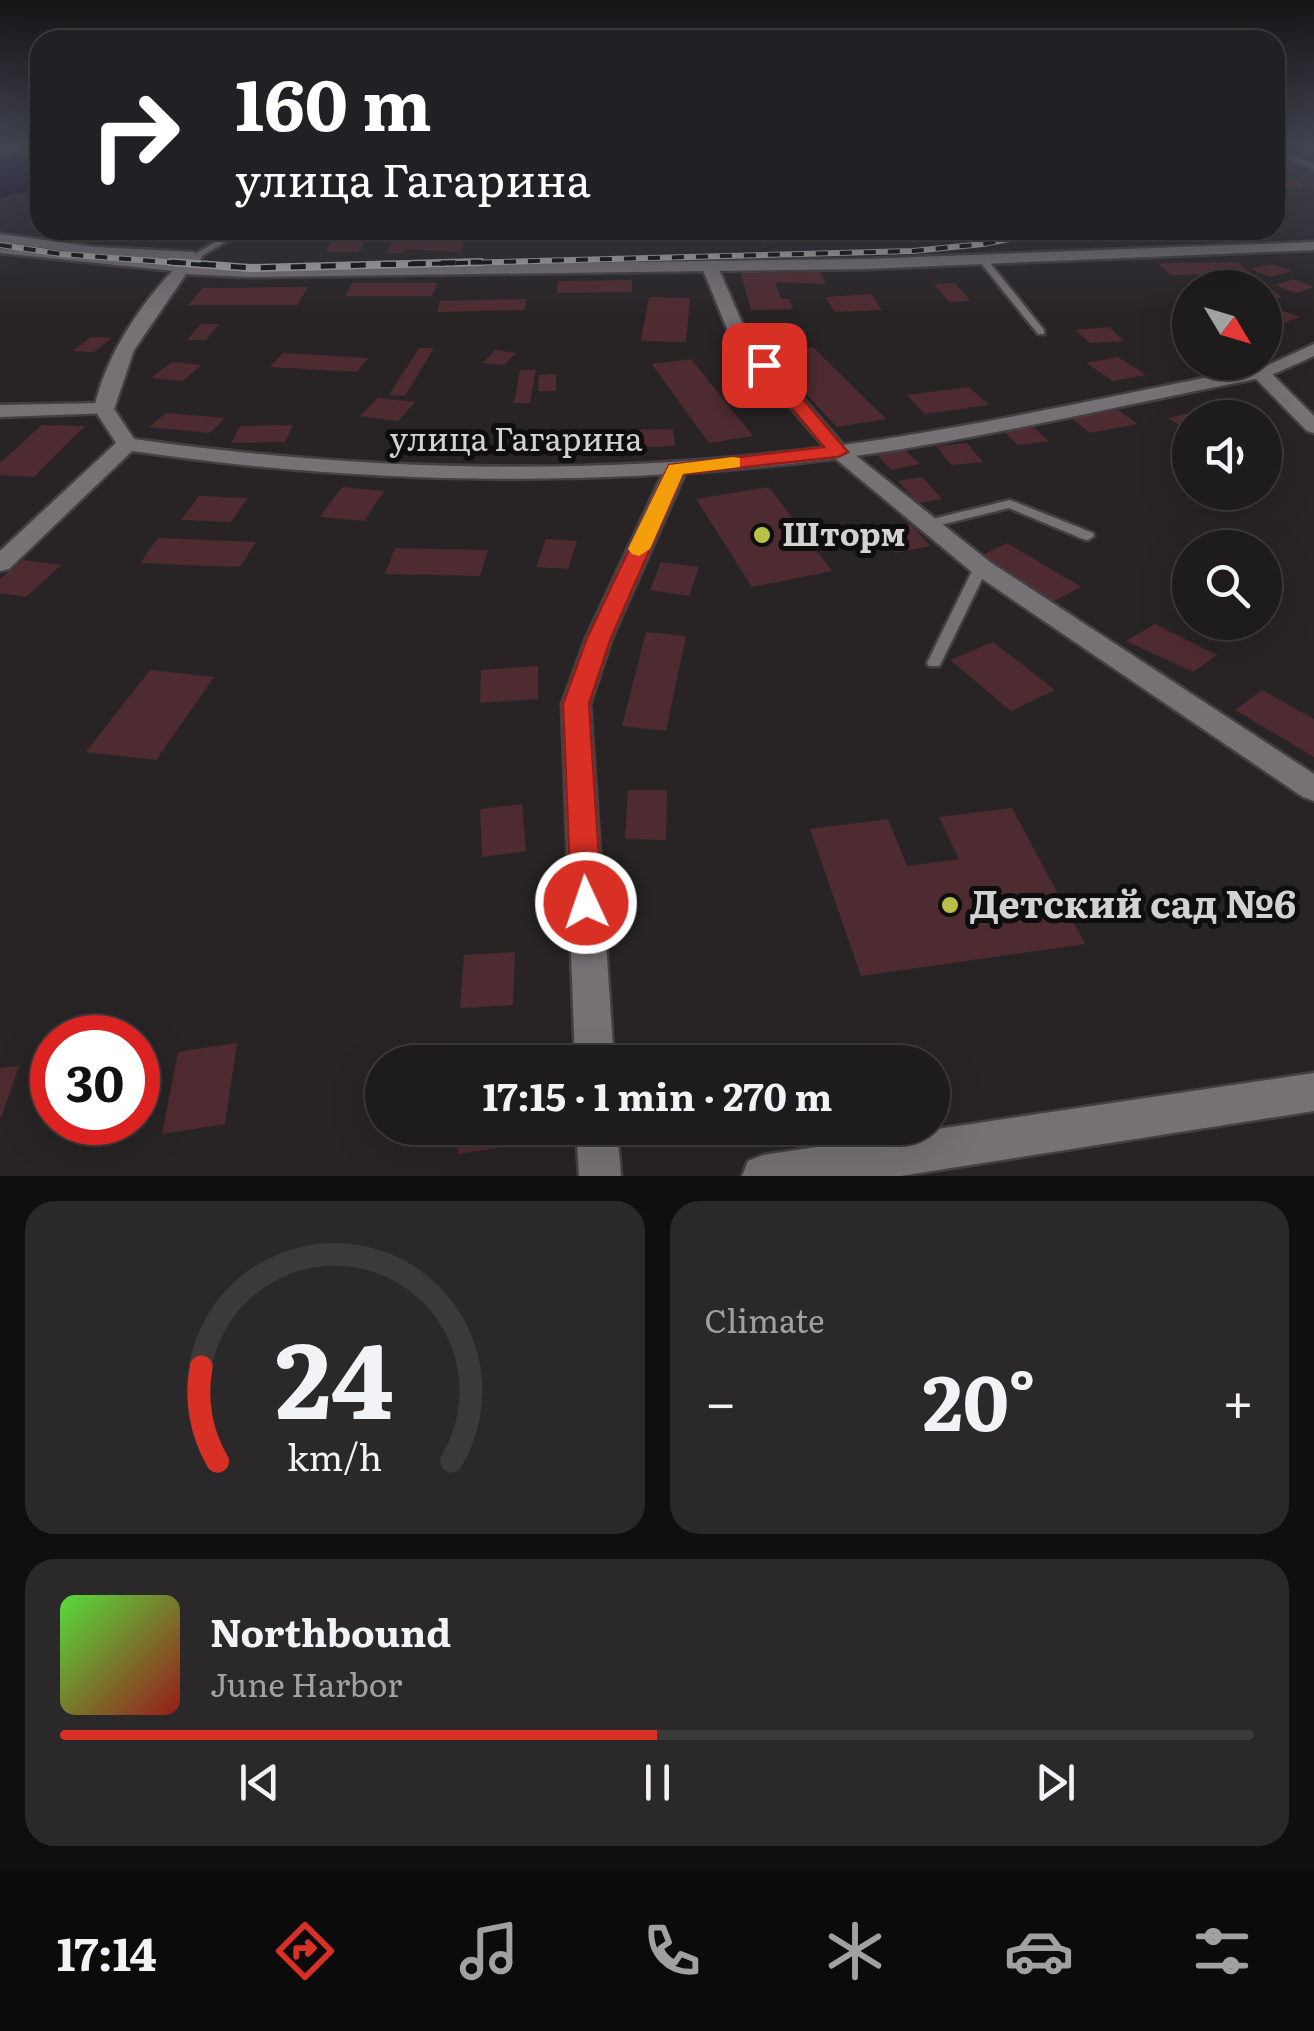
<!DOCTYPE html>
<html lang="en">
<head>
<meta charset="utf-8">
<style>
  body { margin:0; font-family:Literata,serif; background:#2b2829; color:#f1f3f6; height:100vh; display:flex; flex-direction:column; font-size:38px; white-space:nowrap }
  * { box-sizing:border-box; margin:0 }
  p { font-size:32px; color:#a1a1a3 }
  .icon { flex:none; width:55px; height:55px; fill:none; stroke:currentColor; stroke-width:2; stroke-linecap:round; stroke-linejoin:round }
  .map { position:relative; height:1176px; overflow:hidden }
  .sheet { display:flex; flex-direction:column; gap:25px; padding:25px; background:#100f0f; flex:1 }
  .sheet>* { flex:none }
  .hud { position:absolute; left:30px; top:30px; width:1255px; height:210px; border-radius:30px; box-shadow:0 10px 40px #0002,0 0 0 2px #3c393b; background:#202124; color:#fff; overflow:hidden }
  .needle { width:65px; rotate:128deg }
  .buttons { position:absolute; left:1172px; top:270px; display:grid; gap:20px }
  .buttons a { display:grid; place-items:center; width:110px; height:110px; border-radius:50%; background:#1e1b1c; box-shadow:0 10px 40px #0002,0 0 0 2px #3c393b; font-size:50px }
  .speed { position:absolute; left:30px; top:1015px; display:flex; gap:20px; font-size:50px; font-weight:700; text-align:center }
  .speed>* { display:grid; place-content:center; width:130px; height:130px; border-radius:50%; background:#1e1b1c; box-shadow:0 10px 40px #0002,0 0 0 2px #3c393b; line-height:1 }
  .speed .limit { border:15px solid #d22; background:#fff; color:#111 }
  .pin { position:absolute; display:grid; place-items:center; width:85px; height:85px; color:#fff; margin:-42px; border-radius:20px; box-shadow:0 5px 15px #0006 }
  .me { position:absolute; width:110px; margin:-55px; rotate:357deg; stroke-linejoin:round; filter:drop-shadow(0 0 8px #0008) }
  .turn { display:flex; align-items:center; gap:35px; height:210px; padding:0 40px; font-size:45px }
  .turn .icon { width:130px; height:130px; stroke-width:2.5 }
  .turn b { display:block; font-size:70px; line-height:85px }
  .big { font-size:75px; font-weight:700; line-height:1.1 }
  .sheet .tile { flex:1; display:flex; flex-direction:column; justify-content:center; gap:15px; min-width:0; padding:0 35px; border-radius:30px; background:#2b2829 }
  .sheet .dial { align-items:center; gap:0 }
  .dial svg { height:260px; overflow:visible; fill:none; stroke:#3c393b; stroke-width:7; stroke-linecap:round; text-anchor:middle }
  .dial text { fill:#f1f3f6; stroke:none }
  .song { display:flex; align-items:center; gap:30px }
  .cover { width:120px; height:120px; border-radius:15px; background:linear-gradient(135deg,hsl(110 70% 55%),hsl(0 70% 35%)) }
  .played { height:10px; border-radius:5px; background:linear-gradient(90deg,#d93025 50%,#3c393b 50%) }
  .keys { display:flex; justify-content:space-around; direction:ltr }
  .heat { display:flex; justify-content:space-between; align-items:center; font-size:55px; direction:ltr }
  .sheet .tiles { flex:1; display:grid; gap:25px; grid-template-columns:1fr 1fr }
  .tile:last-child { grid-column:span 2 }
  .trip { position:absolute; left:365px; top:1045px; width:585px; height:100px; border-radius:50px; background:#1e1b1c; box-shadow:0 10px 40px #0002,0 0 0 2px #3c393b; font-weight:700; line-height:100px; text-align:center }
  .tab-bar { display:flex; height:160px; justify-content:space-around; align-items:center; background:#0c0b0b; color:#a1a1a3 }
  .tab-bar .icon { width:70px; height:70px }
  .tab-bar .selected { color:#d93025 }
  .tab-bar b { font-size:45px; color:#f1f3f6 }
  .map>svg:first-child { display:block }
  .water { fill:#0e061e }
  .building { fill:#4e2b30 }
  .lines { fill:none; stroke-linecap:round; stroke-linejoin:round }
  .service-casing { stroke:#444042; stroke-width:5 }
  .minor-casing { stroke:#444042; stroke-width:5 }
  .tertiary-casing { stroke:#444042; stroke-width:5 }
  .service { fill:#767174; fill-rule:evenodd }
  .minor { fill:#767174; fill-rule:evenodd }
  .tertiary { fill:#767174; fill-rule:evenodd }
  .rail-far1-casing { stroke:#aeabac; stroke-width:6 }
  .rail-casing { stroke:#aeabac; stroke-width:8 }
  .rail-far1 { stroke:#0f0e0f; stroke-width:4; stroke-dasharray:12; stroke-linecap:butt }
  .rail { stroke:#0f0e0f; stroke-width:5; stroke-dasharray:15; stroke-linecap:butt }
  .route { fill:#d93025; stroke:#8d1f18; stroke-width:2.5 }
  .slow { fill:#f59e0b }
  .poi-dot { fill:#bac045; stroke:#0f0e0f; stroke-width:4 }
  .labels { text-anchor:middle; stroke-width:10; stroke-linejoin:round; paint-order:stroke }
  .street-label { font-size:32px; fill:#d4d1d2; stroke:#0f0e0f }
  .poi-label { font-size:32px; font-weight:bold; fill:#d4d1d2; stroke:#0f0e0f; text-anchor:start }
  .near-poi-label { font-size:38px; font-weight:bold; fill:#d4d1d2; stroke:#0f0e0f; text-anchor:start }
</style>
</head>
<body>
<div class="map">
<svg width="1314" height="1176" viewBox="0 0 1314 1176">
  <rect width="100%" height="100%" fill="#282426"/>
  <path class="water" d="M40,152V188L0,198V161Z"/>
  <g class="building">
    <path d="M1275,173L1307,186L1275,190Z"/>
    <path d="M389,230H468L460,252L406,249L404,253H387L392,242H383Z"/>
    <path d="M519,230H663L664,237L518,241Z"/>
    <path d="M705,230H731L744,237L725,241Z"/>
    <path d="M859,231L864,236L763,243L759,237Z"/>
    <path d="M337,233H369L359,252H326Z"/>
    <path d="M1237,262L1283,298H1265V288H1237L1221,274L1171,275L1158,263Z"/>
    <path d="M1271,264L1292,271L1271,277L1250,269Z"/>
    <path d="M819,269L826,284L775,282L781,299H789L793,309L751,310L740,271Z"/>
    <path d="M1293,279L1314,287L1296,293L1275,285Z"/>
    <path d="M632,280V292L557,293L558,281Z"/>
    <path d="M352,283H437L432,296H345Z"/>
    <path d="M955,283L970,301L949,302L934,284Z"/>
    <path d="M308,287L297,305H188L203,288Z"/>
    <path d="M871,294L882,310L835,312L825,297Z"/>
    <path d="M649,297L690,298L686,342L641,341Z"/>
    <path d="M526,299L525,310L437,312L440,301Z"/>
    <path d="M1275,308L1300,317L1283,323L1265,316V311Z"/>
    <path d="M201,324H219L206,340H187Z"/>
    <path d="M1109,327L1124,341L1090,343L1075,330Z"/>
    <path d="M91,337L112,338L94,352L73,351Z"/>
    <path d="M813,347L886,419L837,427L768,354Z"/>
    <path d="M419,348H434L405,396L389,395Z"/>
    <path d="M495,350L516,353L504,365L483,363Z"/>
    <path d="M283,353L368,358L357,372L270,367Z"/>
    <path d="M1118,357L1146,375L1113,381L1086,363Z"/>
    <path d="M691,359L753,436L709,443L652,364Z"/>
    <path d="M172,362L201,365L183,381L151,378Z"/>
    <path d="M520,370H536L530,403H514Z"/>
    <path d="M556,374V391H538L539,375Z"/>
    <path d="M969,387L989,405L925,414L907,395Z"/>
    <path d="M378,398L415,402L398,421L360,416Z"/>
    <path d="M1226,404L1250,418H1190V432L1168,418Z"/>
    <path d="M1118,410L1138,424L1090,433L1071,418Z"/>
    <path d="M166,413L225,418L210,433L149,427Z"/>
    <path d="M42,425L85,426L34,477L0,475V463Z"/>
    <path d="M293,425L285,442L231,443L240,426Z"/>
    <path d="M1033,427L1049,441L1018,445L1003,431Z"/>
    <path d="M673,429L675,446L626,448L625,430Z"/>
    <path d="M553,432H600L598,450H550Z"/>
    <path d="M967,443L983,462L951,465L936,446Z"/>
    <path d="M903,448L920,464L891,470L875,453Z"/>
    <path d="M922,477L942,499L918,503L898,481Z"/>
    <path d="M342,487L384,491L364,521L320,517Z"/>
    <path d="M769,487L832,571L752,587L696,499Z"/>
    <path d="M199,496L248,498L231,522L181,520Z"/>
    <path d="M911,524L930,546L895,553L877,530Z"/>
    <path d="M158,538L256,542L240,567L140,563Z"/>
    <path d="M546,539L577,541L568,569L536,567Z"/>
    <path d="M1007,543L1081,587L1049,604L976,558Z"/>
    <path d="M395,548L488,550L480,576L385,574Z"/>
    <path d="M23,560L61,565L26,597L0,593V579Z"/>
    <path d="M661,562L699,567L689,596L650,590Z"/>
    <path d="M1155,624L1217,655L1193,672L1126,641Z"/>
    <path d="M646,632L686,636L666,731L622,726Z"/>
    <path d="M993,642L1055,690L1011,711L950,660Z"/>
    <path d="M538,666V699L480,703L481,670Z"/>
    <path d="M150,670L214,677L156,760L86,752Z"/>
    <path d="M1262,690L1314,719V757L1235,710Z"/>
    <path d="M628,790H667L666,840L625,839Z"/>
    <path d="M522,804L526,851L482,857L480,809Z"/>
    <path d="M1012,808L1085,944L861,976L810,829L888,819L907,866L959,859L939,817Z"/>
    <path d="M515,952L513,1005L460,1008L464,955Z"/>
    <path d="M131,1026L128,1038H73L75,1031Z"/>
    <path d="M237,1043L225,1124L162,1134L178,1052Z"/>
    <path d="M19,1066L1,1118H0V1068Z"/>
    <path d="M458,1128H525L526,1144L458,1154Z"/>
  </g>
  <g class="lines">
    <g class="service-casing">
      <g id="service">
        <path d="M1275,150L1314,165V169L1275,154Z"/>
        <path d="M235,230H245L197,259L190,257Z"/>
        <path d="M0,249L185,266L189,269L185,272L0,253Z"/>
        <path d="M980,258H986L1044,330V334H1038L980,262Z"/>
        <path d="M1010,500L1093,533L1094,536L1088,540L1083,539L1009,508L928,528L922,524L924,521Z"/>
        <path d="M981,563L988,567L941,663L939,666H929L927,663L974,567Z"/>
      </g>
    </g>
    <g class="minor-casing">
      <g id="minor">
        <path d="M704,262L717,265L747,334L845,447L990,562L1314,774V801L1303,797L972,572L831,455L730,336L701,265Z"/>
        <path d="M1314,344V356L1267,377H1253L1251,373Z"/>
        <path d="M104,403L111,405V413L0,417V405Z"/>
        <path d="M676,463L687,469L612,638L590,704L614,1062H575L562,704L586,638L665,469Z"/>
        <path d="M576,1128H617L621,1176H579Z"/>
      </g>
    </g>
    <g class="tertiary-casing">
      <g id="tertiary">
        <path d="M0,234L96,247L194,252L202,257L195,265L248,267L865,259L1314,242V250L865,269L248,277L186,274L134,350L114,409L134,439C367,472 602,477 836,446C978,427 1119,394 1260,367L1267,369L1314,416V433L1307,431L1256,379C1115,406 975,441 832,459C598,488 365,485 132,451L9,569L0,571V551L116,443L94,409C106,354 142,301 182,261L96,255L0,242Z"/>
        <path d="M1314,1073V1111L900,1176H742L748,1161L763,1155Z"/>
      </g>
    </g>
    <use href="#service" class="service"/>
    <use href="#minor" class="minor"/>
    <use href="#tertiary" class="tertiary"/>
    <g class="rail-far1-casing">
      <g id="rail-far1">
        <path d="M0,245L61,254L205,265"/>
        <path d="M384,265L913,251L983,244L1058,230"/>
      </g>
    </g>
    <g class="rail-casing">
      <path id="rail" d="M171,262L251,268L481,262"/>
    </g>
    <use href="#rail-far1" class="rail-far1"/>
    <use href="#rail" class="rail"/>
  </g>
  <linearGradient id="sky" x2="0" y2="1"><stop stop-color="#161415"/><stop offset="0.47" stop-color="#424552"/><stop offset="1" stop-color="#424552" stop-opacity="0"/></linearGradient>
  <rect width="1314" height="313" fill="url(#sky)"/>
  <path class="route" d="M764,360L770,361L848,452L838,457L683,474L611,638L589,704L602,903L597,912L586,916L575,912L571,903L563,704L587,638L669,465L824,447L756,365Z"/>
  <path class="slow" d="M733,457L740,458V467L683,474L650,549L639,556L632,554L628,549L669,465Z"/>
  <g class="poi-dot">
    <circle cx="762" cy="535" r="10"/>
    <circle cx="950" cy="905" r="10"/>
  </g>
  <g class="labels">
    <g class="street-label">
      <text x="516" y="451">улица Гагарина</text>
    </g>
    <g class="poi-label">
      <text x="782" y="546">Шторм</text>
    </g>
    <g class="near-poi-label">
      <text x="970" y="918">Детский сад №6</text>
    </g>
  </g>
</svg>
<div class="buttons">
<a><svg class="needle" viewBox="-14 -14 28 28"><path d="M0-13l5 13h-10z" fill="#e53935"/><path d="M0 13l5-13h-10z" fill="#a1a1a3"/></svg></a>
<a><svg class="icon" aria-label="sound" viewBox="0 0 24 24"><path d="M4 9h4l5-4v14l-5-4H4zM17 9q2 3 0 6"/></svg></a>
<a><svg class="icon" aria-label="search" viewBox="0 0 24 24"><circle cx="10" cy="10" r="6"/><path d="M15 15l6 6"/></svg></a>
</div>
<div class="speed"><div class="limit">30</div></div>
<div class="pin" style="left:764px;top:365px;background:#d93025"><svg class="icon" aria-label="arrive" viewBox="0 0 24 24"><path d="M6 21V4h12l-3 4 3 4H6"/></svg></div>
<svg class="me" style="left:586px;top:903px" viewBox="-20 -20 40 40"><circle r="17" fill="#d93025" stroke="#fff" stroke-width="3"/><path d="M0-11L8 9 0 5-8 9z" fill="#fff"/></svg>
<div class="trip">17:15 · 1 min · 270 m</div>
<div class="hud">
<div class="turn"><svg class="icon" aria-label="right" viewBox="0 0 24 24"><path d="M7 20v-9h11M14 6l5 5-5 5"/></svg><div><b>160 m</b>улица Гагарина</div></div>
</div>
</div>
<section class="sheet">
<div class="tiles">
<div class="tile dial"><svg viewBox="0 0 100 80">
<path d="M14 69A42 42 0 1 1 86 69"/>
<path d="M14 69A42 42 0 0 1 9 40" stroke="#d93025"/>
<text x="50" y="56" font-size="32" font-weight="700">24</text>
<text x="50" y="72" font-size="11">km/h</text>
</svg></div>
<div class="tile"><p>Climate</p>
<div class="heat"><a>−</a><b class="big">20°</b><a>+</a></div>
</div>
<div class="tile">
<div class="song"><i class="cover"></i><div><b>Northbound</b><p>June Harbor</p></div></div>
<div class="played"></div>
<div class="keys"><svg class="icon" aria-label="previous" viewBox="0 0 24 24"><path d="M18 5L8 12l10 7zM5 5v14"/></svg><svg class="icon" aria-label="pause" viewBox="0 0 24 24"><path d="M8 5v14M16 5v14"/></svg><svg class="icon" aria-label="next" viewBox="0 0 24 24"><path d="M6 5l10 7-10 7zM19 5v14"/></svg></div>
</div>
</div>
</section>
<nav class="tab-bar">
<b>17:14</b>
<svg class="icon selected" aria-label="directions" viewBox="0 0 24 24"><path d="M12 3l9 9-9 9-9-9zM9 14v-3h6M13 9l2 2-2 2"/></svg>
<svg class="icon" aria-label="music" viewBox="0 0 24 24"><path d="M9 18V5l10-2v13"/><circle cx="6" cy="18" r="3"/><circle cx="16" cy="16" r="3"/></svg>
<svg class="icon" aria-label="phone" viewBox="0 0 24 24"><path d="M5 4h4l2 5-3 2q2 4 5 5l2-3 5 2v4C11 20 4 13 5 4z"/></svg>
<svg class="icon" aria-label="climate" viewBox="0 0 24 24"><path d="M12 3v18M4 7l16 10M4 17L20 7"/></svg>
<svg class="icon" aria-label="car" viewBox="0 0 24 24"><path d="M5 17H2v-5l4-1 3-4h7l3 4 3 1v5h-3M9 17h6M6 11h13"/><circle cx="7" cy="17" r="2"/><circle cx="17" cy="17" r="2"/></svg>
<svg class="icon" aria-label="filters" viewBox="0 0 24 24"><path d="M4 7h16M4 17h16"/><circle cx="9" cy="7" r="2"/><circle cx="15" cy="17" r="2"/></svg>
</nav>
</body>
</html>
